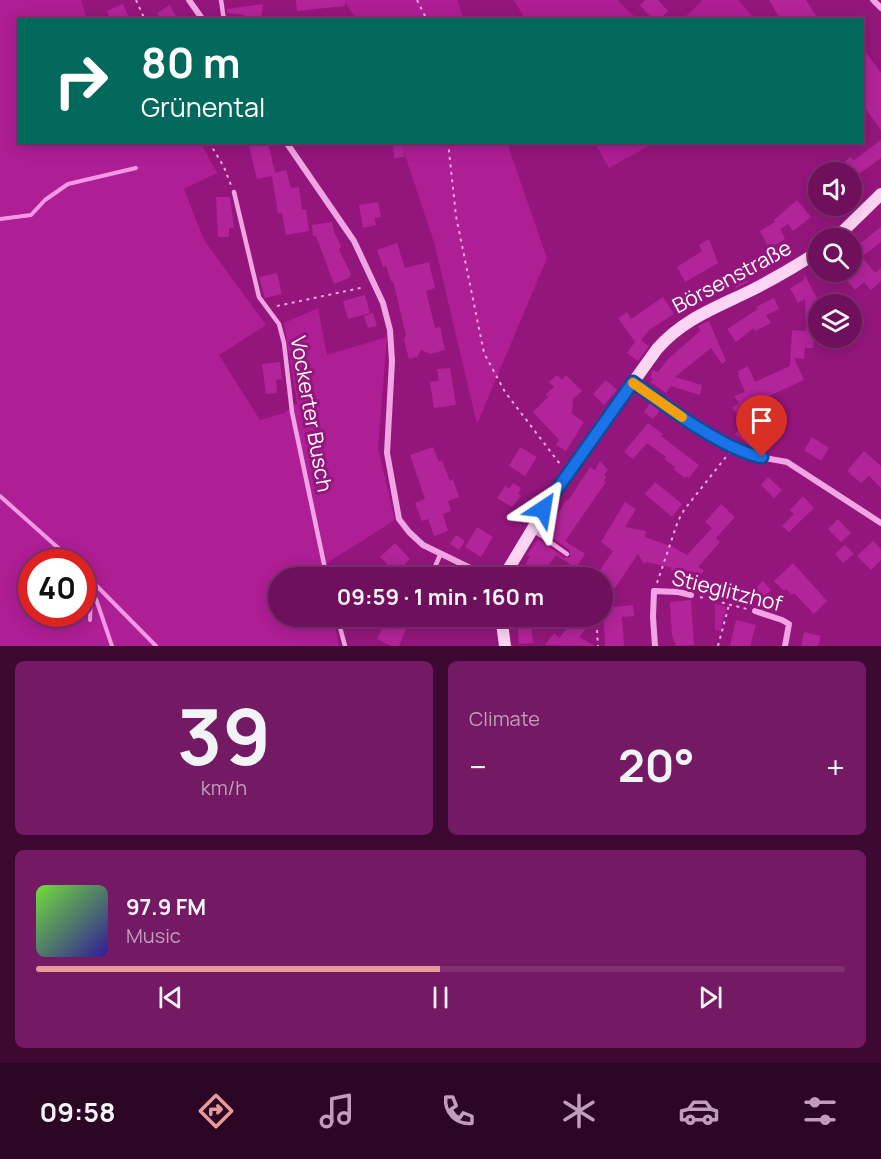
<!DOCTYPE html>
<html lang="en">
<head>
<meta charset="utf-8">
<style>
  body { margin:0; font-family:Manrope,sans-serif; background:#741963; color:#f1f3f6; height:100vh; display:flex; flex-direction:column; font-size:22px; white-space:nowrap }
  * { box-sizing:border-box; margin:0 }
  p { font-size:20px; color:#c09dbc }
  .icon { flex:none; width:33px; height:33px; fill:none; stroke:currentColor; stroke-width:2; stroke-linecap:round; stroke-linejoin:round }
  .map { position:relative; height:646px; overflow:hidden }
  .sheet { display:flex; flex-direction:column; gap:15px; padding:15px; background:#3d0933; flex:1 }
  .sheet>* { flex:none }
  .guide { position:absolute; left:18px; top:18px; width:846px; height:126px; border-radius:0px; box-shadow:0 3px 15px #0003,0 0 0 2px #813072; background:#00695c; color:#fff; overflow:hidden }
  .fabs { position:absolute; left:808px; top:162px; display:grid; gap:12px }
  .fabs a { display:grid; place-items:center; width:54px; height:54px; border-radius:50%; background:#6f105d; box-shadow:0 3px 15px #0003,0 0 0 2px #813072; font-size:30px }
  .speed { position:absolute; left:18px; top:549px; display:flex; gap:12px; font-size:30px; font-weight:700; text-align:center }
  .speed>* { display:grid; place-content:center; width:78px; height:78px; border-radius:50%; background:#6f105d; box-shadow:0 3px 15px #0003,0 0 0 2px #813072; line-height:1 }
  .speed .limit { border:9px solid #d22; background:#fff; color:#111 }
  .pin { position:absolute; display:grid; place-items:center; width:51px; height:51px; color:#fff; margin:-62px -26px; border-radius:50% 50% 50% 0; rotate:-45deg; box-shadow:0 0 6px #0007 }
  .pin .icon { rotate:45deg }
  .me { position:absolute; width:66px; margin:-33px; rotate:33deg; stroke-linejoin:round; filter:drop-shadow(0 0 4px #0008) }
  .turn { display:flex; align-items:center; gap:21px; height:126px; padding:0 24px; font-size:27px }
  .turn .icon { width:78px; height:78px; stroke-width:2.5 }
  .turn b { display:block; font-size:42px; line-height:51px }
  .big { font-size:45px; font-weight:700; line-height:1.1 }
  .sheet .card { flex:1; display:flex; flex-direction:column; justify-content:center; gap:9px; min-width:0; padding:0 21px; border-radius:9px; background:#741963 }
  .sheet .dial { align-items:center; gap:0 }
  .dial b { font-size:78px; line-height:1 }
  .song { display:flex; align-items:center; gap:18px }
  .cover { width:72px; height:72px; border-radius:9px; background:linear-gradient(135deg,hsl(100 70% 55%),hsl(250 70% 35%)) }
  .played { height:6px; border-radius:3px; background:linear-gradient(90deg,#e69b98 50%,#813072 50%) }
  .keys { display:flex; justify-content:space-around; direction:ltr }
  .heat { display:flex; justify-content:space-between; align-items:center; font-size:33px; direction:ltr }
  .sheet .tiles { flex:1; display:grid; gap:15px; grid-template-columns:1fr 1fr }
  .card:last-child { grid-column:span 2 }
  .trip { position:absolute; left:268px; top:567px; width:345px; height:60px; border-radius:30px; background:#6f105d; box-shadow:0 3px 15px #0003,0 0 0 2px #813072; font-weight:700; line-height:60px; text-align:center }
  .tabs { display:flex; height:96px; justify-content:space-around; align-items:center; background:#2c0625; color:#c09dbc }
  .tabs .icon { width:42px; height:42px }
  .tabs .on { color:#e69b98 }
  .tabs b { font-size:27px; color:#f1f3f6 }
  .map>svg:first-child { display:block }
  .green { fill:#ae1e95; fill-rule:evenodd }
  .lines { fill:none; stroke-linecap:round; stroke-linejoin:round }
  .stream { stroke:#f498e5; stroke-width:4 }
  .building { fill:#b22499 }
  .path { stroke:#f1a5e4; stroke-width:2; stroke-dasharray:3 4.5; stroke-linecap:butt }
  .lane { stroke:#f1a5e4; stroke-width:4.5 }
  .street { stroke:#f1a5e4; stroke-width:6 }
  .secondary { stroke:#fcd4f4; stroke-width:12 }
  .route-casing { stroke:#114b97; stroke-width:15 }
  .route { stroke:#1a73e8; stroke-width:10 }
  .slow { stroke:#f59e0b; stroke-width:10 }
  .labels { text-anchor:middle; stroke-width:6; stroke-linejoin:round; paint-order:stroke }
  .street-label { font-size:21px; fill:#fff; stroke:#94167c }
</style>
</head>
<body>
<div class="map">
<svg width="881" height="646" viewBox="0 0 881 646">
  <rect width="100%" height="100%" fill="#94167c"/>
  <g class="green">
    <path d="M0,0H81L87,19L20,20V142L201,143L217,173L184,189L204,240L266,325L219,355L260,420L284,413L297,403L284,323L318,308L327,355L387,337L378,449L395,520L327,563L322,570L324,577L279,578V616L333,617L339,646H0ZM32,562H82V614H32Z"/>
    <path d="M344,0H457L464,19H356Z"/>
    <path d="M514,0H617L637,19H525Z"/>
    <path d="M703,0H738L755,19H683Z"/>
    <path d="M401,143H507L547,258L477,424L434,242Z"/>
    <path d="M595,143H654L609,168Z"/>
    <path d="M715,604L727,607L720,631L715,630Z"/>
  </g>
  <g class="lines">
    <g class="stream">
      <path d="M0,219L31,215L45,200L68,184L136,168"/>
      <path d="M0,496L74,562"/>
      <path d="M82,571L156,646"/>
      <path d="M82,586L96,599L112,646"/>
      <path d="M90,620L91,594"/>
    </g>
  </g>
  <g class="building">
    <path d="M296,0H345V6L297,11Z"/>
    <path d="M645,0H658L668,11L659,20H653L640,5Z"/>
    <path d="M769,0H806L819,20H781Z"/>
    <path d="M123,4L130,20H111L107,11Z"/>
    <path d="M263,4L261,20H244V15L227,13V9Z"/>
    <path d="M170,5L178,20H161L157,13Z"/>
    <path d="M862,47L881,73V130L862,104Z"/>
    <path d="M881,140V158L852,179V172H834L850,157L854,160Z"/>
    <path d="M248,142H268L275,173L286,170L291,188L299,187L302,210L306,209L309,231L286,235L282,213H278L272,176L257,179Z"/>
    <path d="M393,142H403L404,157L394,158Z"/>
    <path d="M216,197H230L234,228H229V237H218Z"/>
    <path d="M797,200L811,217L793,231L788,224L781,229L779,226L785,239L769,248L760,231L775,222L774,220Z"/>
    <path d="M378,202L381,217L374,218L376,225L363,228L359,205Z"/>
    <path d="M332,222L334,232L341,246L339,250L351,274L349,278L334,284L316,236H313L312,225Z"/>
    <path d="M881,227V242L862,257L875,273L881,268V281L871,290L864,282L855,290L843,276L832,284L823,272H852V246L854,248Z"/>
    <path d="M709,239L718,263L685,282L677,267L702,251L699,245Z"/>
    <path d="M397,243L405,268L429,262L435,288L426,291L435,328L440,327L445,350L430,354L421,350L417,357L409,359L404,340L406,335L393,281H391L386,266L383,267L377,250Z"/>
    <path d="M743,270L748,282L736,288L731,276Z"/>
    <path d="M277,273L282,294L265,298L259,277Z"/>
    <path d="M804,274L818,300V323H815L813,348H806L805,345L804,359L794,358L804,380L769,396L773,402L767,406L772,413L765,418L771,424L752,448L735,434L744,422L732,408L739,403L734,396L745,392L738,375H739L738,371L748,366L755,382L790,366L792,330L806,331L805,299L798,303L790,288L804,280Z"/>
    <path d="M365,295L370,313L348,319L343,301Z"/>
    <path d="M663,297L674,314L649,330L641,340L649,346L638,361L627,353L635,342L618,318L627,312L631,319Z"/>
    <path d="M774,298L779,309L766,315L771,323L755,331L754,328L736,342L727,329L758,309L756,307Z"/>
    <path d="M373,313L377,326L368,328L364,316Z"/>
    <path d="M709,321L726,361L722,364L711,348L675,377L702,385L700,395L671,386L666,393L650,382L653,379L650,378L653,370L658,372L668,359L700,331L698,326Z"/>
    <path d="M280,362L282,379L276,380L277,393L266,394L262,364Z"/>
    <path d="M450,368L456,405L434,408L430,382L439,381L437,369Z"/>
    <path d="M557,375L562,380L566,375L582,391L573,399L572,414L584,422L566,451L556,445L559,440L533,412L548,397L546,394L554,387L549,382Z"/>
    <path d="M606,380L617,390L604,405L593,394Z"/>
    <path d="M651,402L661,409L653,419L644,412Z"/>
    <path d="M648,423L663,434L661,436L699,465L689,478L687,476L685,478L673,469L675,467L664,459L666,457L647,443L633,459L624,452Z"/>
    <path d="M812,437L829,448L821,461L804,450Z"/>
    <path d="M433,447L439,462L442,461L450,481L453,479L459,497L448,501L451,511L443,514L448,531L434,536L428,519L422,521L415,503L425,499L410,455Z"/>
    <path d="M520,447L537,457L525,476L509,466Z"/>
    <path d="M864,451L881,466V488L869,476L861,483L847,471Z"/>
    <path d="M600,461L608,470L604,475L606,477L604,481L606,482L565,541L585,554L576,568L556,555L539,578H518L530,556L527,555L538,539L564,558L570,557V550L542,531L552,516L555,518L566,500L568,501L590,467L595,470Z"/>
    <path d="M768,477L782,490L774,498L761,485Z"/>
    <path d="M655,482L682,504L672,517L645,494Z"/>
    <path d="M513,483L521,488L518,494L521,496L512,507L497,498L505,486L509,489Z"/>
    <path d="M803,496L814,508L789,532L782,526L794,514L790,510Z"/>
    <path d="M625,502L636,509L625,527L646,531L645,537L673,547L687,555L712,528L705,522L721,504L735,517L716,538L720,542L698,567L704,570L695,585L670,570L672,568L647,562L644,564L638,554L615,588L603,581V578L596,576L613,551L601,542Z"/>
    <path d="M838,519L851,533L841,542L828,529Z"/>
    <path d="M477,527L493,537L481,557L465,547Z"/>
    <path d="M456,535L465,541L459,550L450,544Z"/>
    <path d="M873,541L881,549V560L871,570L857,556Z"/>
    <path d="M395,543L410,559L396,573L380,557Z"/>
    <path d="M845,545L854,554L843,563L835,554Z"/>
    <path d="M793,563L827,601L814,614L794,593L792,595L786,589L784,591L774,581Z"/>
    <path d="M442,565L453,570L450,578L438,573Z"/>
    <path d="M763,581L771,590L759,601L751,593Z"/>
    <path d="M691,600L694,645L676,646L672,635L670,602Z"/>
    <path d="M633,605L634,616L622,617L624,646H605L603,608Z"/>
    <path d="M397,616H412L399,646H391L377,639L383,626L391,630Z"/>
    <path d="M517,616H530L533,643L519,644Z"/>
    <path d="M578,616H597L579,637L595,646L545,645L554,633L559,638Z"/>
    <path d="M736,620L756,625L750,646H730Z"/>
    <path d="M804,632L821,636L818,646H801Z"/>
  </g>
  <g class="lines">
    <g class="path">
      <path d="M136,0L145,20"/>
      <path d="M417,0L427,20"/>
      <path d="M209,142L224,167L231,185"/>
      <path d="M448,142L456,216L484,353L505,392L560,464"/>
      <path d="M277,306L365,287"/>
      <path d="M657,583L678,521L684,510L729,453"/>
      <path d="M700,597L747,609"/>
      <path d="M597,630L598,646"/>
      <path d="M718,646L729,605"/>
    </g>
    <g class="lane">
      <path d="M221,0L224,20"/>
      <path d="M234,192L259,297L279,324L284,343L292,412L327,578"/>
      <path d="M533,530L567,554"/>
      <path d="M430,578L441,553"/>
      <path d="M337,616L345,646"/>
    </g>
    <g class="street">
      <path d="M189,0L203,20"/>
      <path d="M873,0L881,8"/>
      <path d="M286,142L354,241L383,303L390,330L392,361L387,453L399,519L409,532L423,545L491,578"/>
      <path d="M634,382L668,408L734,447L748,455L787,462L881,523"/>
      <path d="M755,611L782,620L789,624L785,646"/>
      <path d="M655,646L653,617L654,591L678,592L691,595"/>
    </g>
    <g class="secondary">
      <path d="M836,238L881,194"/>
      <path d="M503,578L556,490L657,349C684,318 718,307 754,289C777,277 798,265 819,251"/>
      <path d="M501,616L505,646"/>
    </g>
  </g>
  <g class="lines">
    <g class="route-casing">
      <path id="route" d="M543,509L633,382C664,405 725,451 762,457"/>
    </g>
    <use href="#route" class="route"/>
    <path class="slow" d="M633,383L682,417"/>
  </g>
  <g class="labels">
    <g class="street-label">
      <text transform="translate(732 277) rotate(-28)" y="7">Börsenstraße</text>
      <text transform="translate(311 414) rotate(80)" y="7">Vockerter Busch</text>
      <text transform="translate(727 591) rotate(14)" y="7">Stieglitzhof</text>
    </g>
  </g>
</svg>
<div class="fabs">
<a><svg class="icon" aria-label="sound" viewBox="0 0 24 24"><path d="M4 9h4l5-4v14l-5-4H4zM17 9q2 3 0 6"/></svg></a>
<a><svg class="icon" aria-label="search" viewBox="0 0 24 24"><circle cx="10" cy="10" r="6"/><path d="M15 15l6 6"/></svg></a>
<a><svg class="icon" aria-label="layers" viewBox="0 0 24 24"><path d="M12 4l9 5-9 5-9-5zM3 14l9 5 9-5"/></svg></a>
</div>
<div class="speed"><div class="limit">40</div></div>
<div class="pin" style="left:762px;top:457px;background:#d93025"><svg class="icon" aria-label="arrive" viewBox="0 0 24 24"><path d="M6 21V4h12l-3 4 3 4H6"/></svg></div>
<svg class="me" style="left:543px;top:509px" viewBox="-20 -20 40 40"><path d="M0-17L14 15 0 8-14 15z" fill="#1a73e8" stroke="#fff" stroke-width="4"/></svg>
<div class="trip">09:59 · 1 min · 160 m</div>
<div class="guide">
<div class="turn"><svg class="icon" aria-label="right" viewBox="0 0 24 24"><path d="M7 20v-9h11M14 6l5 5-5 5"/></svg><div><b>80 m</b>Grünental</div></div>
</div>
</div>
<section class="sheet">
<div class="tiles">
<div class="card dial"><b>39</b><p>km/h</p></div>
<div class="card"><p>Climate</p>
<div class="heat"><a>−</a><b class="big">20°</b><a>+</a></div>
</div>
<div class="card">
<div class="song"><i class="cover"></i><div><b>97.9 FM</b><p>Music</p></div></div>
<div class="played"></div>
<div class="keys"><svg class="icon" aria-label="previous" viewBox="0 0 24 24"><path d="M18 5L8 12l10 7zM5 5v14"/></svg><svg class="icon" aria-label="pause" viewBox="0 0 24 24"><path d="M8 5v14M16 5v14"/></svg><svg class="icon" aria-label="next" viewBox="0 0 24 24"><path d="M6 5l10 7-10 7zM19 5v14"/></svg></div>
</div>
</div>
</section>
<nav class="tabs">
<b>09:58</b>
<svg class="icon on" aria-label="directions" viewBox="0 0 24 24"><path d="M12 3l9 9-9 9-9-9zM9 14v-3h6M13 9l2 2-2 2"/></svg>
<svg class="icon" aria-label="music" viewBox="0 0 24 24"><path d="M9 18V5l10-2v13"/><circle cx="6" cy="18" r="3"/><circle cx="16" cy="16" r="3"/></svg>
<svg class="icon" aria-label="phone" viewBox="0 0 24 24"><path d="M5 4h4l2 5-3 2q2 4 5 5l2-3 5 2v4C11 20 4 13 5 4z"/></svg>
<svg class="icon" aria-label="climate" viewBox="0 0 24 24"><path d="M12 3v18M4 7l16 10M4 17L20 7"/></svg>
<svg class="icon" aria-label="car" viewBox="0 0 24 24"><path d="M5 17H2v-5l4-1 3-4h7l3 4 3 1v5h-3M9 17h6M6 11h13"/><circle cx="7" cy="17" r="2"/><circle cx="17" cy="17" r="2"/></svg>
<svg class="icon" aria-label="filters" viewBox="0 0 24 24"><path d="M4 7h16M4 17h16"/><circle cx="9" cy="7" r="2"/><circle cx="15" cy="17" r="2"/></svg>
</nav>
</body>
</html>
